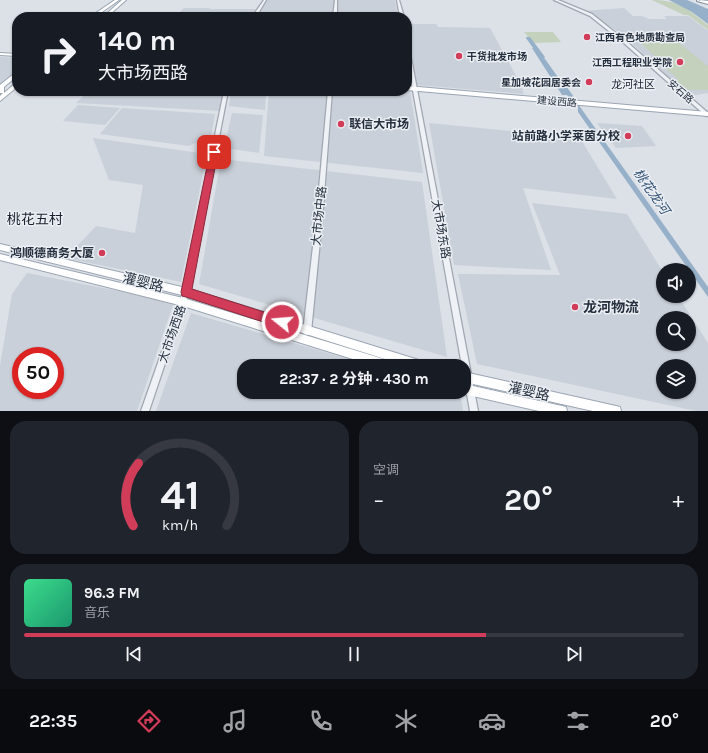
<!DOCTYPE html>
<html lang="zh">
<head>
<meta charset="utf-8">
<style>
  body { margin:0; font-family:Karla,"Noto Sans SC",sans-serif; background:#20242c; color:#f1f3f6; height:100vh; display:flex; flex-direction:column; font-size:15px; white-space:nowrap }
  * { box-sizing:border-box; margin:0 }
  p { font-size:13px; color:#9ea1a6 }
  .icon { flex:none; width:22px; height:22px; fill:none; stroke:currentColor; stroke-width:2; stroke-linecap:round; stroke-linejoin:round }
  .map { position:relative; height:411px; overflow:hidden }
  .side { display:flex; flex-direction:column; gap:10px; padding:10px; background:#0d0f14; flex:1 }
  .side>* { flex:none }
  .hud { position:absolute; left:12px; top:12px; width:400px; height:84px; border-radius:16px; box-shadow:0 1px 3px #0004; background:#171b24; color:#f1f3f6; overflow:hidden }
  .fabs { position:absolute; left:656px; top:263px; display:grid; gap:8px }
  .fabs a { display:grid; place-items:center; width:40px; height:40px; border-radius:50%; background:#171b24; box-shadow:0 1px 3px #0004; font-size:20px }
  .speed { position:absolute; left:12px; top:347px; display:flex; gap:8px; font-size:20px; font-weight:700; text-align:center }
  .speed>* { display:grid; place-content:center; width:52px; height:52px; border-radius:50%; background:#171b24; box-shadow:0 1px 3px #0004; line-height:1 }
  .speed .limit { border:6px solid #d22; background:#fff; color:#111 }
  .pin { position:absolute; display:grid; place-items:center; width:34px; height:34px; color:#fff; margin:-17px; border-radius:8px; box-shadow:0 2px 6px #0006 }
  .me { position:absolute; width:44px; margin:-22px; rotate:287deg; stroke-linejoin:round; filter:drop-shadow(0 0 3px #0008) }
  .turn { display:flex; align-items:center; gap:14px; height:84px; padding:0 20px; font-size:18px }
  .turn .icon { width:52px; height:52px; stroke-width:2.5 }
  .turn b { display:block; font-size:28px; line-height:34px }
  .big { font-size:30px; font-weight:700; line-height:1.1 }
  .side .card { flex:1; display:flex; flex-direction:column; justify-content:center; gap:6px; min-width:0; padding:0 14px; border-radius:16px; background:#20242c }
  .side .dial { align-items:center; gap:0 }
  .dial svg { height:104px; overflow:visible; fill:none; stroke:#363941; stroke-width:7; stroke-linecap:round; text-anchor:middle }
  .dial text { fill:#f1f3f6; stroke:none }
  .song { display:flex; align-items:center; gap:12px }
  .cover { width:48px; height:48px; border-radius:6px; background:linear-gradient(135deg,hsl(150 70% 55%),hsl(160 70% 35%)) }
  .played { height:4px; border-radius:2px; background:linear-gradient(90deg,#d13c58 70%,#363941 70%) }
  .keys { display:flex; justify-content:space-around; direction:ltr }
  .heat { display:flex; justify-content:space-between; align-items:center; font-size:22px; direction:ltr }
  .side .tiles { flex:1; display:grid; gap:10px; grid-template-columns:1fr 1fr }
  .card:last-child { grid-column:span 2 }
  .trip { position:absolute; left:237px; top:359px; width:234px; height:40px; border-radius:16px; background:#171b24; box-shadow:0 1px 3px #0004; font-weight:700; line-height:40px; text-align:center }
  .tab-bar { display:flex; height:64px; justify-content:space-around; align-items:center; background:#090b0e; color:#9ea1a6 }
  .tab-bar .icon { width:28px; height:28px }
  .tab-bar .current { color:#d13c58 }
  .tab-bar b { font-size:18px; color:#f1f3f6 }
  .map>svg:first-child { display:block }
  .built { fill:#cad0d9; fill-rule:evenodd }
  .green { fill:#c3d1bd }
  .water { fill:#95b0c8 }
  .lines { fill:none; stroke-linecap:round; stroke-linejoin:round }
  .river { fill:#95b0c8; fill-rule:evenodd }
  .minor-casing { stroke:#a1a7b1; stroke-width:2.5 }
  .major-casing { stroke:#9ba5b2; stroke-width:2 }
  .highway-casing { stroke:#838e9d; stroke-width:2 }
  .minor { fill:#eef1f5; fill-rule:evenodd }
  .major { fill:#fff; fill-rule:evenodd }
  .highway { fill:#fff; fill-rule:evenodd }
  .route { fill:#d13c58; stroke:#882739 }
  .poi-dot { fill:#d13c58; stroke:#ebeff4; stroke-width:1.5 }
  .labels { text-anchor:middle; stroke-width:3; stroke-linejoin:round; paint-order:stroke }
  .far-poi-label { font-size:10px; font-weight:bold; fill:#252f3d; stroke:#ebeff4; text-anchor:start }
  .far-street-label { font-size:10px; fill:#252f3d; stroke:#ebeff4 }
  .far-neighbourhood-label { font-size:11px; fill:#18202d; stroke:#ebeff4 }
  .poi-label { font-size:12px; font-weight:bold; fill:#252f3d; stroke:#ebeff4; text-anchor:end }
  .street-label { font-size:12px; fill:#252f3d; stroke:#ebeff4 }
  .water-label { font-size:13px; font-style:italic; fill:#2f4f72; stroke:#ebeff4 }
  .quarter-label { font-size:14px; fill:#18202d; stroke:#ebeff4 }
  .near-street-label { font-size:14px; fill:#252f3d; stroke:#ebeff4 }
  .near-poi-label { font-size:14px; font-weight:bold; fill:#252f3d; stroke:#ebeff4; text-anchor:start }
</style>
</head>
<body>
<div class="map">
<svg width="708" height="411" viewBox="0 0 708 411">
  <rect width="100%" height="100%" fill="#dce0e7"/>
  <g class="built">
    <path d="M267,0H395L398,17H258Z"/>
    <path d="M184,8H210V9H256L250,17H175Z"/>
    <path d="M624,8L633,16H642L649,19H667L664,16H688L708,31V93L690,96L619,32L583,11Z"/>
    <path d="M407,24H436L438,27L490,28L520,83L524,94L417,85Z"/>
    <path d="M0,57L17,58V72L0,86Z"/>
    <path d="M89,91H224L221,111L76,103Z"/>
    <path d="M231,91H266L265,110L229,106Z"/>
    <path d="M269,91H410L423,173L264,156Z"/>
    <path d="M78,105L120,108L105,125L63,121Z"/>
    <path d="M122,108L215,114L211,136L189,146L100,134Z"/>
    <path d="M232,113L263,115L259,153L224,148Z"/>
    <path d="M429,123L580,138L617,199L523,188L551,270L454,265Z"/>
    <path d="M597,123L642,126L656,146L616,148Z"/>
    <path d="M93,138L207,154L181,282L66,258L96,226L135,233L143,185L109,180Z"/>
    <path d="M221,159L422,182L447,357L199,284Z"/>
    <path d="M532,203L627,214L663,272V296H678L708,343V411H696L477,364L458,274L560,275ZM663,318H689V344H663ZM663,366H689V392H663Z"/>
    <path d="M27,273L174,302L137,411H0V366L12,294ZM21,356H55V390H21Z"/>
    <path d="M191,313L372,366H244V392H460L463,411H156Z"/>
  </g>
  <g class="green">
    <path d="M652,0C679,0 687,9 708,25V30L688,15H684Z"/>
    <path d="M524,32H553L561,42L534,43Z"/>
    <path d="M634,41H664L679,43L708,66V90H687L675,80L678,79L654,58L656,57L639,42Z"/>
  </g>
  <g class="water">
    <path d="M669,0H687L708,9V24L692,12Z"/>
    <path d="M532,48H537L568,91V95H562Z"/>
    <path d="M578,104L708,287V297L578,112Z"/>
  </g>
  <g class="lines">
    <g class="river">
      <path d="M526,37H530L545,57L544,58H540L526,38Z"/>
      <path d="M562,82L564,83L576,100V102H572L559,84Z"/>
    </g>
    <g class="minor-casing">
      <g id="minor">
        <path d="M264,0H266L256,17H252Z"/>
        <path d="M335,0H337V17H333Z"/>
        <path d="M397,0H399L404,17H400Z"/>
        <path d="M554,0H558L592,14L627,42L708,113V116H706L625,44L590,16Z"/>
        <path d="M407,46L409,47L478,411H470L464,377V366H462L407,57Z"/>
        <path d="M224,91H228L189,292L149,411H141L183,292Z"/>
        <path d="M328,91H332L322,221L311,332L310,334L307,335L304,334L303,332L316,221Z"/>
      </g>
    </g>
    <g class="major-casing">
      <g id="major">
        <path d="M115,0H119L95,17H90Z"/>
        <path d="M122,0H126L107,17H103Z"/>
        <path d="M700,0L708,1V3L701,1Z"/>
        <path d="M0,53L17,54V56L0,55Z"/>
        <path d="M15,73H17V76L4,87V93L17,82V87L0,101V96L3,93H0V85Z"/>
        <path d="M407,86L708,112V116L407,90Z"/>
        <path d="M0,244L186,288L422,361L425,363L427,366H407L186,296L0,250Z"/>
        <path d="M0,254L183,298L390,361L393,363L395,366H375L183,306L0,260Z"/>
        <path d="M464,372L616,406L620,407L621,411H593L464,382Z"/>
        <path d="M464,384L562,406L566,407L567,411H539L464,394L460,392H464Z"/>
      </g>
    </g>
    <g class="highway-casing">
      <path id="highway" d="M697,0L708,2V4L697,1Z"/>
    </g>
    <use href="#minor" class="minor"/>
    <use href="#major" class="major"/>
    <use href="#highway" class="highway"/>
  </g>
  <path class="route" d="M214,149L218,152L192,289L286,319L288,322L286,326L282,328L186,297L182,296L181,292L210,152Z"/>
  <g class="poi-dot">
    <circle cx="587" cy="37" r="4"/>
    <circle cx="459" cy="56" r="4"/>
    <circle cx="680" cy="62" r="4"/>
    <circle cx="589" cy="82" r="4"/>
    <circle cx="341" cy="124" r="4"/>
    <circle cx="628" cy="136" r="4"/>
    <circle cx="102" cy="253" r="4"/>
    <circle cx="575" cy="307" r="4"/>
  </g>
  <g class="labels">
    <g class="far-poi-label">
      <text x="595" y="41">江西有色地质勘查局</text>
      <text x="467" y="60">干货批发市场</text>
      <text x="672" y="66" text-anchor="end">江西工程职业学院</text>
      <text x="581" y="86" text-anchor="end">星加坡花园居委会</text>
    </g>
    <g class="far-street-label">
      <text transform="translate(681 91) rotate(41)" y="4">安石路</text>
      <text transform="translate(557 101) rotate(5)" y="4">建设西路</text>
    </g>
    <g class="far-neighbourhood-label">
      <text x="633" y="88">龙河社区</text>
    </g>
    <g class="poi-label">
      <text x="349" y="128" text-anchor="start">联信大市场</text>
      <text x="620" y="140">站前路小学莱茵分校</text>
      <text x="94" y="257">鸿顺德商务大厦</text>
    </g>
    <g class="street-label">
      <text transform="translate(319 216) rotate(-84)" y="4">大市场中路</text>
      <text transform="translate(441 229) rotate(80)" y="4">大市场东路</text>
      <text transform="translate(172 334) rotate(-71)" y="4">大市场西路</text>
    </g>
    <g class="water-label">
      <text transform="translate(652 191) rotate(55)" y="5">桃花龙河</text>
    </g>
    <g class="quarter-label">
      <text x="35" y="224">桃花五村</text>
    </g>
    <g class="near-street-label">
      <text transform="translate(143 282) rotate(14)" y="5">灌婴路</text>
      <text transform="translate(529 391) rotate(13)" y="5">灌婴路</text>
    </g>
    <g class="near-poi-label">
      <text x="583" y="312">龙河物流</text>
    </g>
  </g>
</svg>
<div class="fabs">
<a><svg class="icon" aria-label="sound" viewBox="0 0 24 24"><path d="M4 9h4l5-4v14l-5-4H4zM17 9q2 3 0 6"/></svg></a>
<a><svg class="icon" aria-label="search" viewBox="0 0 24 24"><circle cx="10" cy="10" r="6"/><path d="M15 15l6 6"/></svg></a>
<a><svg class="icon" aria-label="layers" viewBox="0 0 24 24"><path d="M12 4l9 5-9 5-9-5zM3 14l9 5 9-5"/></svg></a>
</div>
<div class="speed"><div class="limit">50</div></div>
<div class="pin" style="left:214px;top:152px;background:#d93025"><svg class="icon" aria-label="arrive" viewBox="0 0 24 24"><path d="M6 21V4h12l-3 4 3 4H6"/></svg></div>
<svg class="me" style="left:282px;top:322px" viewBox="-20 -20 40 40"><circle r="17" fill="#d13c58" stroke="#fff" stroke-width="3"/><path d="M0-11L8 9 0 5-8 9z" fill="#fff"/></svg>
<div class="trip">22:37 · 2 分钟 · 430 m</div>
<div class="hud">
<div class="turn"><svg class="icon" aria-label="right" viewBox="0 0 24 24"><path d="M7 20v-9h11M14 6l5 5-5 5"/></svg><div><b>140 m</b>大市场西路</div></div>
</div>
</div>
<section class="side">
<div class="tiles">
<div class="card dial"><svg viewBox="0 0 100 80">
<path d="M14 69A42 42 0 1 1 86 69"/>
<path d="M14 69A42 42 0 0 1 18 21" stroke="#d13c58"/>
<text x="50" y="56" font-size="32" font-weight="700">41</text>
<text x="50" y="72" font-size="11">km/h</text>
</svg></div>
<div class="card"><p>空调</p>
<div class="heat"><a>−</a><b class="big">20°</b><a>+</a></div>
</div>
<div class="card">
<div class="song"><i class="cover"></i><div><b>96.3 FM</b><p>音乐</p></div></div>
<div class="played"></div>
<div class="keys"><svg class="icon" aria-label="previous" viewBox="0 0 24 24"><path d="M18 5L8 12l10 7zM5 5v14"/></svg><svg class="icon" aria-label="pause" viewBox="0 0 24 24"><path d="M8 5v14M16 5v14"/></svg><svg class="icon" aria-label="next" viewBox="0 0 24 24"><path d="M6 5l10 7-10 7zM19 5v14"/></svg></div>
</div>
</div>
</section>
<nav class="tab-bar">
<b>22:35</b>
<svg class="icon current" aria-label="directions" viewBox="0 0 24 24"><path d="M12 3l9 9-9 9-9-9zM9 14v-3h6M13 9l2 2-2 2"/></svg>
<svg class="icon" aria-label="music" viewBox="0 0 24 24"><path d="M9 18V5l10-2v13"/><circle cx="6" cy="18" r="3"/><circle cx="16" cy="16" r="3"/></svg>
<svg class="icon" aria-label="phone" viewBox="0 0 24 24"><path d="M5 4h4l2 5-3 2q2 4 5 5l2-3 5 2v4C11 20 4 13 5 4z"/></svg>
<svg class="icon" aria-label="climate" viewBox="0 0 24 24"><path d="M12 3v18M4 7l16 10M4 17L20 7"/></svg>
<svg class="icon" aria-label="car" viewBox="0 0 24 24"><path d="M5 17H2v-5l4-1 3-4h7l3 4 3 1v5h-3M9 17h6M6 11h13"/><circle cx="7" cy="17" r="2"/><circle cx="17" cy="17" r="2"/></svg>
<svg class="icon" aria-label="filters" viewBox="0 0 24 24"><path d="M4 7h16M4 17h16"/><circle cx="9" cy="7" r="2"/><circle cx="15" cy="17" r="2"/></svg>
<b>20°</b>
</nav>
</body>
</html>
